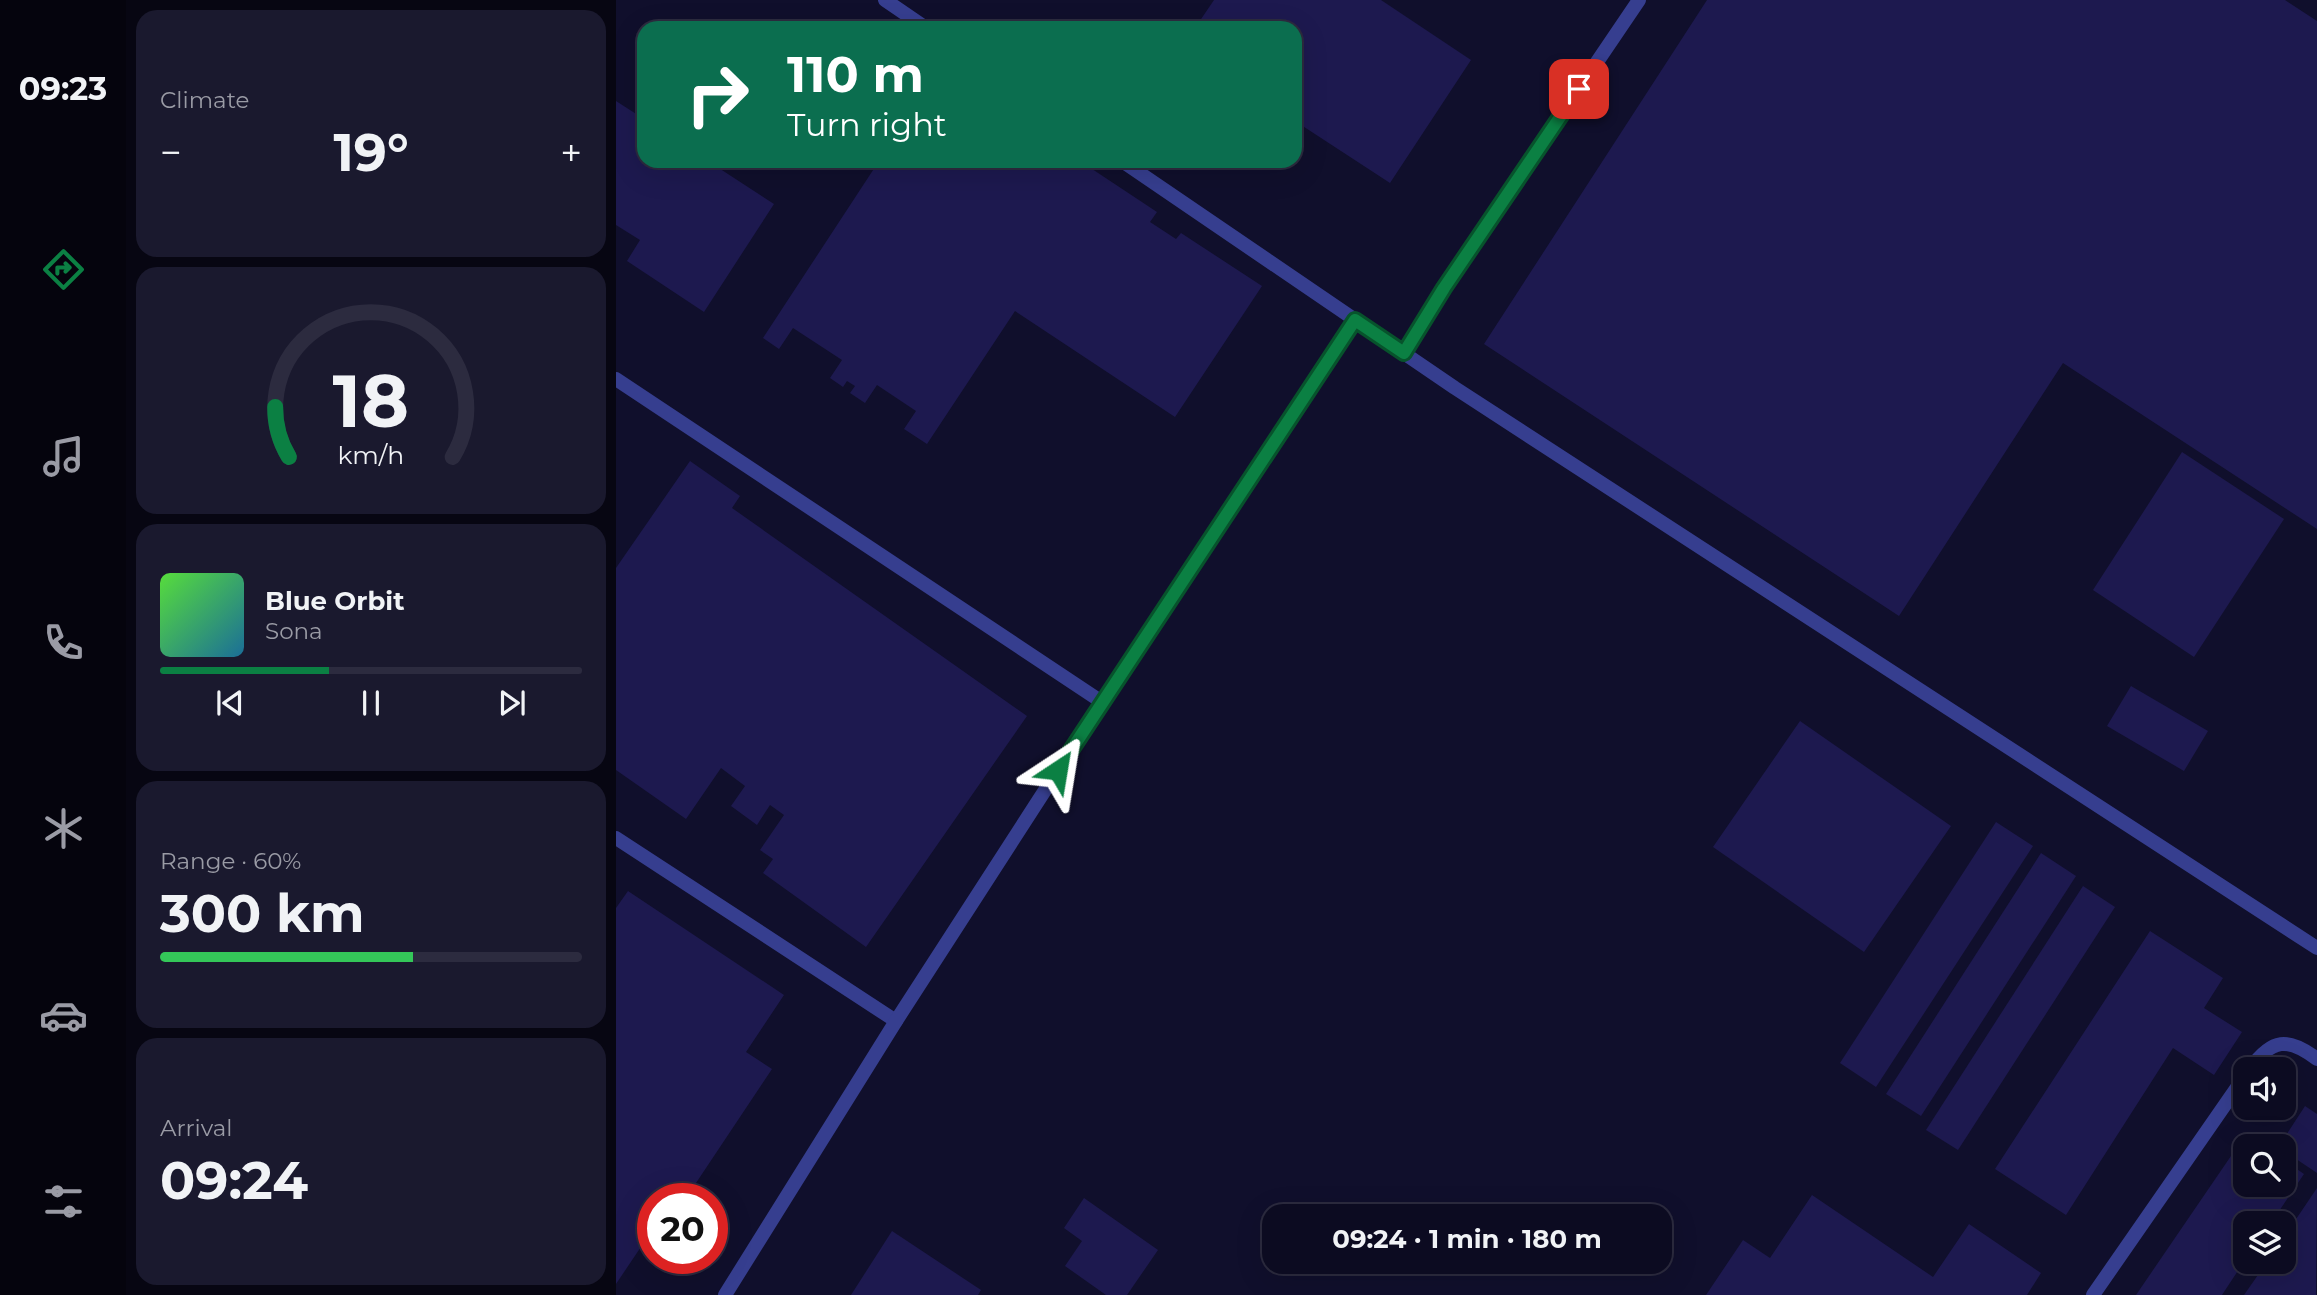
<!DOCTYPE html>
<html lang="en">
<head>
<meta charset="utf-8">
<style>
  body { margin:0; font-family:Montserrat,sans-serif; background:#1a192e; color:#f1f3f6; height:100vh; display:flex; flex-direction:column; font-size:26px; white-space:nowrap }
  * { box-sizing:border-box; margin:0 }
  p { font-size:23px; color:#9a9ba5 }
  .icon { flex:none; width:38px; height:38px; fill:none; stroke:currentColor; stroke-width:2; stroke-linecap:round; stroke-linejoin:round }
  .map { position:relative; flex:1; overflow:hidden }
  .drawer { display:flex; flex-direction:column; gap:10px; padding:10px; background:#070612; width:490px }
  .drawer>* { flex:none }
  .banner { position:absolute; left:21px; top:21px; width:665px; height:147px; border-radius:21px; box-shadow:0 7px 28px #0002,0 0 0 2px #2c2b3f; background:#0b6e4f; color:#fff; overflow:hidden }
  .tools { position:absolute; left:1617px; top:1057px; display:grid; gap:14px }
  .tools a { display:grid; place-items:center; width:63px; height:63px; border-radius:14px; background:#0c0b21; box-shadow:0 7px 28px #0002,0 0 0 2px #2c2b3f; font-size:35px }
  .speed { position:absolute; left:21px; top:1183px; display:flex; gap:14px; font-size:35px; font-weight:700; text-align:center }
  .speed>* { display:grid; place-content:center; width:91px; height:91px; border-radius:50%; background:#0c0b21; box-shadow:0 7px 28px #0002,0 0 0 2px #2c2b3f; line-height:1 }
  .speed .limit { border:10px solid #d22; background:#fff; color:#111 }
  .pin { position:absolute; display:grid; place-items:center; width:60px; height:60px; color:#fff; margin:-30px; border-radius:14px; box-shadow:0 4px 10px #0006 }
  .me { position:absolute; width:77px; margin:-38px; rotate:33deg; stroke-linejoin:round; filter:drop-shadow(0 0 5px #0008) }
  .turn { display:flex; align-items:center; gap:24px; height:147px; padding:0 35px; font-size:32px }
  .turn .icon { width:91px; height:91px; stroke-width:2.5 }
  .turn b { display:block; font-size:49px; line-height:60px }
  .big { font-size:52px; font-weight:700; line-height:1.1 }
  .drawer .card { flex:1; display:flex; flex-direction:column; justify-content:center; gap:10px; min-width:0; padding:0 24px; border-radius:21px; background:#1a192e }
  .drawer .dial { align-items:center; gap:0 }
  .dial svg { height:182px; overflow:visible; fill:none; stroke:#2c2b3f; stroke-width:7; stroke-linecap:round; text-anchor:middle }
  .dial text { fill:#f1f3f6; stroke:none }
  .song { display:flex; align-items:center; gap:21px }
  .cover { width:84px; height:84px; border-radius:10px; background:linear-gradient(135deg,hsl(110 70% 55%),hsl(200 70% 35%)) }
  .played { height:7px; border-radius:4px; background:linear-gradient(90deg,#0b8043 40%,#2c2b3f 40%) }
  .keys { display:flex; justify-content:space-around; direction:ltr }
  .heat { display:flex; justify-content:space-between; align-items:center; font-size:38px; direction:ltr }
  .charge { height:10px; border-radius:5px; background:linear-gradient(90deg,#34c759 60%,#2c2b3f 0) }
  .trip { position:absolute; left:646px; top:1204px; width:410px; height:70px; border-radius:21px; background:#0c0b21; box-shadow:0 7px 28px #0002,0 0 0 2px #2c2b3f; font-weight:700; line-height:70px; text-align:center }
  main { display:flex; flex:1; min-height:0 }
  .menu { display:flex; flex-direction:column; width:126px; justify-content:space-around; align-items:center; background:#05040d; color:#9a9ba5 }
  .menu .icon { width:49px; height:49px }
  .menu .selected { color:#0b8043 }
  .menu b { font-size:32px; color:#f1f3f6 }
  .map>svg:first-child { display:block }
  .building { fill:#1d194f }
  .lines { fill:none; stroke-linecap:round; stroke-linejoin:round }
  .lane { stroke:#363e8f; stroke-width:14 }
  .route-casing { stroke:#07532c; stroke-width:18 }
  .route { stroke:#0b8043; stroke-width:12 }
</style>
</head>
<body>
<main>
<nav class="menu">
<b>09:23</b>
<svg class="icon selected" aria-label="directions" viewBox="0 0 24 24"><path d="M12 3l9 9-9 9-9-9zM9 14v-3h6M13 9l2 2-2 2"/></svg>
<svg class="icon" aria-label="music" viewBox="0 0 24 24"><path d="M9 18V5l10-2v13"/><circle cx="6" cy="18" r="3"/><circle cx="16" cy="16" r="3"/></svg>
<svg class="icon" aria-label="phone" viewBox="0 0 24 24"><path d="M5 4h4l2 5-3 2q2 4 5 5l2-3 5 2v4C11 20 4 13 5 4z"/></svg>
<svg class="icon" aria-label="climate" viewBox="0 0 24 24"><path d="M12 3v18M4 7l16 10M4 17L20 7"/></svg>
<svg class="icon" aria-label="car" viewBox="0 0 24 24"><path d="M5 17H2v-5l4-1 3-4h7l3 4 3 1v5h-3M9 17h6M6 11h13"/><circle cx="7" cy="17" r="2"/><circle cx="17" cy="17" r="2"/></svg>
<svg class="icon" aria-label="filters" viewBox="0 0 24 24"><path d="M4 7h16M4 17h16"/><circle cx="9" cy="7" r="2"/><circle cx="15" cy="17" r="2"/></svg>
</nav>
<section class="drawer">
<div class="card"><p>Climate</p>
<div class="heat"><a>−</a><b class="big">19°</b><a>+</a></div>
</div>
<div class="card dial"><svg viewBox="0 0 100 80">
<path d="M14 69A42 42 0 1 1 86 69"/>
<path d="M14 69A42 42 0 0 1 8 47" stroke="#0b8043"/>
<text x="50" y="56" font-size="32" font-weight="700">18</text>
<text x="50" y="72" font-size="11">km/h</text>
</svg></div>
<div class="card">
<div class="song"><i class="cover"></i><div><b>Blue Orbit</b><p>Sona</p></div></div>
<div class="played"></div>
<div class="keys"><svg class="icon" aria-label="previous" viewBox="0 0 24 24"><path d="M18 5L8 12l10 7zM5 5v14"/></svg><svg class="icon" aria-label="pause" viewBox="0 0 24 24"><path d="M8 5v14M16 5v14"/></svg><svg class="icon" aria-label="next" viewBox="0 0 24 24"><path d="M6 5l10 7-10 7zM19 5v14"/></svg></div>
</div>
<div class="card"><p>Range · 60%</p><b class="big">300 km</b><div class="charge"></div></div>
<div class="card"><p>Arrival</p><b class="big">09:24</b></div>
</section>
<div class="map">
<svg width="1701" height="1295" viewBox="0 0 1701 1295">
  <rect width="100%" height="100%" fill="#100f2c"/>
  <g class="building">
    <path d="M598,0H765L855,60L774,183L679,121V28H579Z"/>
    <path d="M1091,0H1669L1701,21V529L1447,363L1283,616L868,344Z"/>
    <path d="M0,101L28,119V161H92L158,204L88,312L11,261L24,240L0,225Z"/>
    <path d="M263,161H464L541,212L534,222L560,239L565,233L646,286L559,417L399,311L311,444L288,429L300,411L261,385L249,403L234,393L239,386L231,381L227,387L214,378L226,360L177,328L163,349L147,338Z"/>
    <path d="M1566,452L1668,519L1578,657L1477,590Z"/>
    <path d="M74,461L124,496L116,508L411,716L250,947L147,873L157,859L144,850L168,815L154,805L141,825L115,806L129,786L105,768L70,819L0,770V568Z"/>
    <path d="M1515,686L1592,731L1568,771L1491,726Z"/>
    <path d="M1184,721L1335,826L1248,952L1097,847Z"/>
    <path d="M1380,822L1417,846L1260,1087L1224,1063Z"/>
    <path d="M1425,853L1460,876L1305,1116L1270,1094Z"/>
    <path d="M1467,886L1499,907L1342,1150L1310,1130Z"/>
    <path d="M12,891L168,995L130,1052L156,1069L74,1192L65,1186L57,1199H37V1229L0,1284V908Z"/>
    <path d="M1534,931L1607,978L1588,1008L1626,1032L1598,1075L1557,1048L1450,1215L1379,1169Z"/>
    <path d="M1689,1106L1701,1114V1173L1668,1151V1146H1663Z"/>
    <path d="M1630,1134L1648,1146H1629V1185H1668V1160L1688,1174L1655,1223H1629V1260L1606,1295H1520Z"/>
    <path d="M1701,1188L1700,1295H1628L1651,1262H1668V1237Z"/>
    <path d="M1196,1195L1317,1277L1353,1224L1425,1273L1411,1295H1090L1127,1240L1154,1258Z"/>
    <path d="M468,1198L542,1250L511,1295H490L449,1266L466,1241L448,1228Z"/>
    <path d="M276,1231L365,1290L362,1295H235Z"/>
  </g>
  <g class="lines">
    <g class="lane">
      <path d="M269,0L310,28"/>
      <path d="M506,161L839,388L1701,948"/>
      <path d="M788,353L828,288L1023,0"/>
      <path d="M0,379L486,702"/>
      <path d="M0,838L280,1021"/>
      <path d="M1634,1069C1656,1038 1672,1037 1701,1059"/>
      <path d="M109,1295L280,1021L486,702L739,320"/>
      <path d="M1477,1295L1629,1076"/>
    </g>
  </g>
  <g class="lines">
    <g class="route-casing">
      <path id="route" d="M442,770L739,320L788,353L828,288L963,89"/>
    </g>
    <use href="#route" class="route"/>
  </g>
</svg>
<div class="tools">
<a><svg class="icon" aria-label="sound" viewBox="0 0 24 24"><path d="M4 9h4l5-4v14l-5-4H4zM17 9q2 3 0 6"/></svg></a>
<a><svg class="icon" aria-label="search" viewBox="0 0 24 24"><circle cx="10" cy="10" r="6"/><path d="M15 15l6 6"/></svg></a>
<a><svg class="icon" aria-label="layers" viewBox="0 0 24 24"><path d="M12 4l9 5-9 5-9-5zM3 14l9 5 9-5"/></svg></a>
</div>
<div class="speed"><div class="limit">20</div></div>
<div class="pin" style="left:963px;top:89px;background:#d93025"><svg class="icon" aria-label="arrive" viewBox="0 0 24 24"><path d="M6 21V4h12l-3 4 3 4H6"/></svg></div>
<svg class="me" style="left:442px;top:770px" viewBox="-20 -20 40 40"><path d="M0-17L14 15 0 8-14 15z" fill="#0b8043" stroke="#fff" stroke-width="4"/></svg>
<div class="trip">09:24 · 1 min · 180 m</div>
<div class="banner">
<div class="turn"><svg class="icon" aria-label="right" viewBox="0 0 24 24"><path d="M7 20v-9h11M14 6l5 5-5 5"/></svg><div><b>110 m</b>Turn right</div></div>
</div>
</div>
</main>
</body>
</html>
